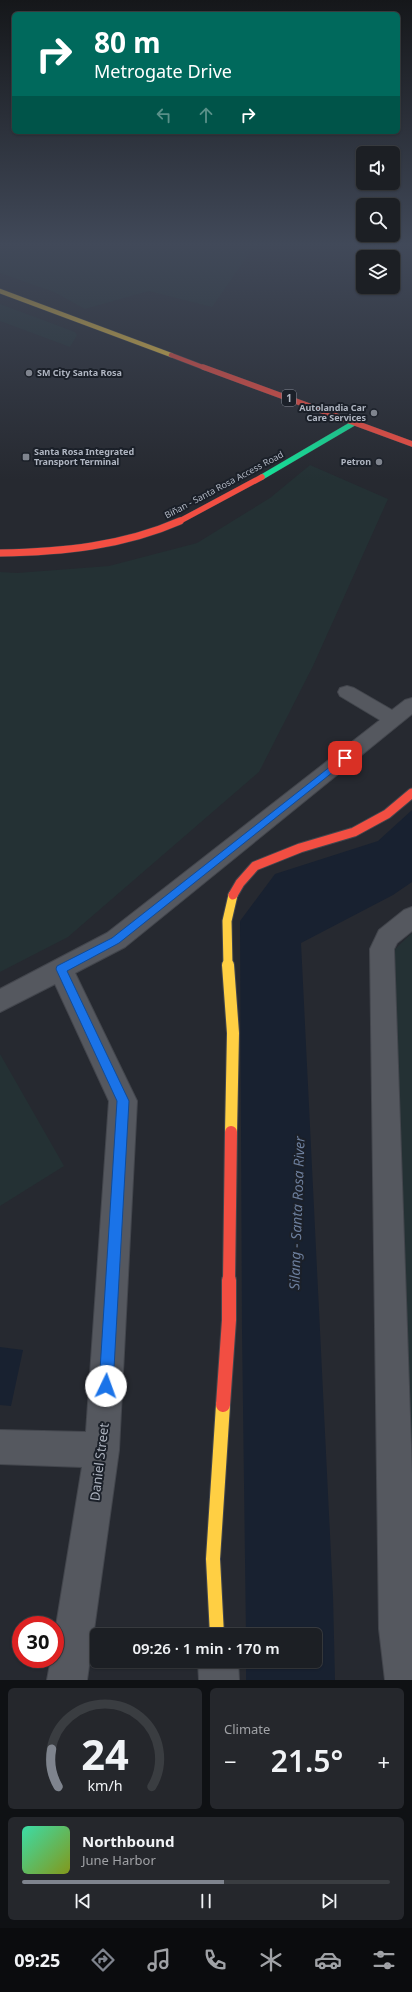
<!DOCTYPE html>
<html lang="en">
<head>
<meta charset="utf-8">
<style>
  body { margin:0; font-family:"Noto Sans",sans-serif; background:#25272c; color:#f1f3f6; height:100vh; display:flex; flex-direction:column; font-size:15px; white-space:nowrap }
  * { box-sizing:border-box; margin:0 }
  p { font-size:13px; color:#a0a2a6 }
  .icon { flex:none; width:22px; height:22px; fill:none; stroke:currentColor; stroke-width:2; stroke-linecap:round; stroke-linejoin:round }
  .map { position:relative; height:1680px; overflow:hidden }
  .drawer { display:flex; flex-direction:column; gap:8px; padding:8px; background:#0f1114; flex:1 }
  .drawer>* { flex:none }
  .hud { position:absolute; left:12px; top:12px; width:388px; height:122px; border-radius:6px; box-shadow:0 1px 3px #0004,0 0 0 1px #3a3d41; background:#00695c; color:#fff; overflow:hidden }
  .fabs { position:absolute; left:356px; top:146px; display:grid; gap:8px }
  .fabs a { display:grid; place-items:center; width:44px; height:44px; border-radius:6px; background:#1c1f24; box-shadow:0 1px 3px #0004,0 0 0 1px #3a3d41; font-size:20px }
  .speed { position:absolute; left:12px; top:1616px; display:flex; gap:8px; font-size:20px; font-weight:700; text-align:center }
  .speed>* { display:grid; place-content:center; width:52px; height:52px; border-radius:50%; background:#1c1f24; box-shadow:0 1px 3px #0004,0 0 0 1px #3a3d41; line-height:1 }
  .speed .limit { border:6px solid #d22; background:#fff; color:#111 }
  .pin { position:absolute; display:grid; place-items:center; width:34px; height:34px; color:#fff; margin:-17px; border-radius:8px; box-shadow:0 2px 6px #0006 }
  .me { position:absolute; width:44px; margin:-22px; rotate:3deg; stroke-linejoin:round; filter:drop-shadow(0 0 3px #0008) }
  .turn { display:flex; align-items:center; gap:14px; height:84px; padding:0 16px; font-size:18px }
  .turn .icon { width:52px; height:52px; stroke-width:2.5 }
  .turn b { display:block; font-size:28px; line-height:34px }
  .lanes { display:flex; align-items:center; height:38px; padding:0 16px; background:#0003; justify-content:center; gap:20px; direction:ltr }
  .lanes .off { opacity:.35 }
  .big { font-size:30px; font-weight:600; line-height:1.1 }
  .drawer .widget { flex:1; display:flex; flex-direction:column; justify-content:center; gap:6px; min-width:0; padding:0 14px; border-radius:6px; background:#25272c }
  .drawer .dial { align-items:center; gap:0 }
  .dial svg { height:104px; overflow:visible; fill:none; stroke:#3a3d41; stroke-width:7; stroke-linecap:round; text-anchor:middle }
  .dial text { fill:#f1f3f6; stroke:none }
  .song { display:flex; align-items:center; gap:12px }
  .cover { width:48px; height:48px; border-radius:6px; background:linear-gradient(135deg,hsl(160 70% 55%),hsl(70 70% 35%)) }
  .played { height:4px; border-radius:2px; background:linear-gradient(90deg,#7f848e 55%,#3a3d41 55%) }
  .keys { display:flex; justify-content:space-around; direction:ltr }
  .heat { display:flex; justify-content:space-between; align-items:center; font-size:22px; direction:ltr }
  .drawer .tiles { flex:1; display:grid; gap:8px; grid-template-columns:1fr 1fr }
  .widget:last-child { grid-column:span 2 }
  .trip { position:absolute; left:90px; top:1628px; width:232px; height:40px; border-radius:6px; background:#1c1f24; box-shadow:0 1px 3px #0004,0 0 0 1px #3a3d41; font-weight:600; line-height:40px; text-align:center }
  .tabs { display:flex; height:64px; justify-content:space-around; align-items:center; background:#0b0c0e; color:#a0a2a6 }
  .tabs .icon { width:28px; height:28px }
  .tabs .current { color:#7f848e }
  .tabs b { font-size:18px; color:#f1f3f6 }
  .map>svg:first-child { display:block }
  .green { fill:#243134 }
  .water { fill:#182130 }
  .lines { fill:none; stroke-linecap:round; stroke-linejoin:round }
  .street-casing { stroke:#43464d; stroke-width:2 }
  .fast-casing { stroke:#43464d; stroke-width:6 }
  .slow-far3-casing { stroke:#43464d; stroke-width:5.5 }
  .slow-far2-casing { stroke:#43464d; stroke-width:11 }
  .slow-far1-casing { stroke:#43464d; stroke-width:14 }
  .slow-casing { stroke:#43464d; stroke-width:16 }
  .jam-far5-casing { stroke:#43464d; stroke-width:5.5 }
  .jam-far4-casing { stroke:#43464d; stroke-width:6 }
  .jam-far3-casing { stroke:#43464d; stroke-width:8 }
  .jam-far2-casing { stroke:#43464d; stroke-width:11 }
  .jam-far1-casing { stroke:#43464d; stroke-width:14 }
  .jam-casing { stroke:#43464d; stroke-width:16 }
  .street { fill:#55585f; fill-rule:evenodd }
  .fast { stroke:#16e098; stroke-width:5.5 }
  .slow-far3 { stroke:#ffcf43; stroke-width:4.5 }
  .slow-far2 { stroke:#ffcf43; stroke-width:9 }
  .slow-far1 { stroke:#ffcf43; stroke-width:12 }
  .slow { stroke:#ffcf43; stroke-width:14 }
  .jam-far5 { stroke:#f24e42; stroke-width:4.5 }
  .jam-far4 { stroke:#f24e42; stroke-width:5.5 }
  .jam-far3 { stroke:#f24e42; stroke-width:7 }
  .jam-far2 { stroke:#f24e42; stroke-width:9 }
  .jam-far1 { stroke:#f24e42; stroke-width:12 }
  .jam { stroke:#f24e42; stroke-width:14 }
  .route { fill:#1a73e8; stroke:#114b97 }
  .poi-dot { fill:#7f848e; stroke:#1b2029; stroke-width:1.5 }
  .labels { text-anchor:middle; stroke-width:4; stroke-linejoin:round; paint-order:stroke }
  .far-poi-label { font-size:9px; font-weight:bold; fill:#afb5c1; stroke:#1b2029; text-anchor:start }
  .far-street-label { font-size:9px; fill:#afb5c1; stroke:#1b2029 }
  .shield { fill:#1b2029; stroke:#838893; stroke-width:1 }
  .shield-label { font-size:10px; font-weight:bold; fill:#afb5c1 }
  .near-street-label { font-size:13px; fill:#afb5c1; stroke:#1b2029 }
  .near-water-label { font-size:14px; font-style:italic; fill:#6c7e9c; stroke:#1b2029 }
</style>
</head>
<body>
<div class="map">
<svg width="412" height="1680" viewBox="0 0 412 1680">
  <rect width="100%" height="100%" fill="#262930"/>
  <g class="green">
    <path d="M0,245H255L212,307L149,291L85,309L54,292L0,273Z"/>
    <path d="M0,304L75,332L77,335L70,347L0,321Z"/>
    <path d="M310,465L388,499L313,666L259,772L68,937L0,972V572L17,573L109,566L197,543L270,498Z"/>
    <path d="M412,933V1680H392L393,951Z"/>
    <path d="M0,1054L64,1166L0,1206Z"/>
  </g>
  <g class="water">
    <path d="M412,810V882L393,895L301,943L333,1596L335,1680H246V1661H315V1635H246L242,1330L240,921L275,874L378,841Z"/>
    <path d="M0,1347L23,1350L11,1406L0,1405Z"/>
  </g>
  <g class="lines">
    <g class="street-casing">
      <g id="street">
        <path d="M347,686L354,688L392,710L405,700L412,698V714L125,947L75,973L137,1101L119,1450L87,1680H47L51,1659H55V1632L82,1467L0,1464V1430L86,1432L109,1101L55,984L0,1012V989L107,933L380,720L340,696L338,692L340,688Z"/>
        <path d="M412,907V931L397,943L394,949L412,1474V1680H385L379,1629L370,949L379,930L404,910Z"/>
        <path d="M198,1661H238L239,1680H199Z"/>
      </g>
    </g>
    <g class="fast-casing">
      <path id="fast" d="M262,477L354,423"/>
    </g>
    <g class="slow-far3-casing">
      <path id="slow-far3" d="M0,291L171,355"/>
    </g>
    <g class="slow-far2-casing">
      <path id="slow-far2" d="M228,966L227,921L233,895"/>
    </g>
    <g class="slow-far1-casing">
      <path id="slow-far1" d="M228,965L233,1033L231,1132"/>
    </g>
    <g class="slow-casing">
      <path id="slow" d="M217,1635L213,1559L223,1405"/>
    </g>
    <g class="jam-far5-casing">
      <path id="jam-far5" d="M171,355L205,368"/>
    </g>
    <g class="jam-far4-casing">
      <g id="jam-far4">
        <path d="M203,367L412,444"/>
        <path d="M178,522L262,477"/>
      </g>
    </g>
    <g class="jam-far3-casing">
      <path id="jam-far3" d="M0,553C62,552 123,546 180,521"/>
    </g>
    <g class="jam-far2-casing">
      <path id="jam-far2" d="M233,895L240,883L255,866L300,848L354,832L387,814L412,793"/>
    </g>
    <g class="jam-far1-casing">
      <path id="jam-far1" d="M229,1281L231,1132"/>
    </g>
    <g class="jam-casing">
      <path id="jam" d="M223,1405L229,1320V1280"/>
    </g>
    <use href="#street" class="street"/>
    <use href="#fast" class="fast"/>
    <use href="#slow-far3" class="slow-far3"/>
    <use href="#slow-far2" class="slow-far2"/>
    <use href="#slow-far1" class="slow-far1"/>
    <use href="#slow" class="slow"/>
    <use href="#jam-far5" class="jam-far5"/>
    <use href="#jam-far4" class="jam-far4"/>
    <use href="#jam-far3" class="jam-far3"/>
    <use href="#jam-far2" class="jam-far2"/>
    <use href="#jam-far1" class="jam-far1"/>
    <use href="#jam" class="jam"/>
  </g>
  <linearGradient id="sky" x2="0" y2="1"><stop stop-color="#15171a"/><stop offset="0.51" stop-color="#414959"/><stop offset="1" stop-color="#414959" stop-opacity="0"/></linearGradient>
  <rect width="412" height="480" fill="url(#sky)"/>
  <path class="route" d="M345,755L349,758L348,760L119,943L67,971L129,1101L113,1386L111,1391L106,1393L101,1391L99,1386L117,1101L56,969L57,966L112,938Z"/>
  <g class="poi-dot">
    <circle cx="29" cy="373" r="4"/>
    <circle cx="374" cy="413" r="4"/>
    <rect x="22" y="453" width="8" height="8" rx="2"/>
    <circle cx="379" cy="462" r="4"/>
  </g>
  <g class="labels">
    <g class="far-poi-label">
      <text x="37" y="376">SM City Santa Rosa</text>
      <text x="366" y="411" text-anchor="end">Autolandia Car<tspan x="366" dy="10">Care Services</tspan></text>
      <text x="34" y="455">Santa Rosa Integrated<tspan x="34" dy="10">Transport Terminal</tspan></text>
      <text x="371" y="465" text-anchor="end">Petron</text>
    </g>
    <g class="far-street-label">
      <text transform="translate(224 485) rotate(-28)" y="3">Biñan - Santa Rosa Access Road</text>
    </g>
    <rect class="shield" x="282" y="390" width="14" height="16" rx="3"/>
    <g class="shield-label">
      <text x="289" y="402">1</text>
    </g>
    <g class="near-street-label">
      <text transform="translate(99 1462) rotate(-83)" y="5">Daniel Street</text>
    </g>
    <g class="near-water-label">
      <text transform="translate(297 1213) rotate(-88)" y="5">Silang - Santa Rosa River</text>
    </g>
  </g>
</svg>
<div class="fabs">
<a><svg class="icon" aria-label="sound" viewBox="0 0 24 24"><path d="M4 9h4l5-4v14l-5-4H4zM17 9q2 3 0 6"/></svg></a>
<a><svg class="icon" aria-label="search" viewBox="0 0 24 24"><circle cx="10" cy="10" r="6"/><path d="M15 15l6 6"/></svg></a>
<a><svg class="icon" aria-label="layers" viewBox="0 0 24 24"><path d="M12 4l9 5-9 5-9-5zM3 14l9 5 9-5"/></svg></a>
</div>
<div class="speed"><div class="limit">30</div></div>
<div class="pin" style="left:345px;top:758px;background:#d93025"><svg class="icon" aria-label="arrive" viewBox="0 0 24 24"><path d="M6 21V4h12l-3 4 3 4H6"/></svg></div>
<svg class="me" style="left:106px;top:1386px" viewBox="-20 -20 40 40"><circle r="19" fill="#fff"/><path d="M0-13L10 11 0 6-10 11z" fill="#1a73e8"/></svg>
<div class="trip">09:26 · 1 min · 170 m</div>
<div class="hud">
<div class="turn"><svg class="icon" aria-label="right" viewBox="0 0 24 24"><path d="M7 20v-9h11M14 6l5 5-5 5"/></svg><div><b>80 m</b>Metrogate Drive</div></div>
<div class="lanes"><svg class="icon off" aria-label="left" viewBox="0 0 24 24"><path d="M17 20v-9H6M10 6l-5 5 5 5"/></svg><svg class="icon off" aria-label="ahead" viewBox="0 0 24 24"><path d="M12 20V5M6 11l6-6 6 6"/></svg><svg class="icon" aria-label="right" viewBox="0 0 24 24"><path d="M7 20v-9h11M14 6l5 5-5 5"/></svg></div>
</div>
</div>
<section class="drawer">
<div class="tiles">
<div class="widget dial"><svg viewBox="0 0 100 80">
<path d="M14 69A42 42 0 1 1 86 69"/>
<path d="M14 69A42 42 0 0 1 9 40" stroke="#7f848e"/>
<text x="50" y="56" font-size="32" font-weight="700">24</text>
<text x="50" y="72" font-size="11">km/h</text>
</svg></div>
<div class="widget"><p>Climate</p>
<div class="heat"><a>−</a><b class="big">21.5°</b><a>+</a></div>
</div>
<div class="widget">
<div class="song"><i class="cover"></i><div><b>Northbound</b><p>June Harbor</p></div></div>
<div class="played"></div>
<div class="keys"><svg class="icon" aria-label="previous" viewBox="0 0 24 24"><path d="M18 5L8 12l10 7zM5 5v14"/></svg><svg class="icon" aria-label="pause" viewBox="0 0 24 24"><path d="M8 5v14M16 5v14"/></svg><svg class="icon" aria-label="next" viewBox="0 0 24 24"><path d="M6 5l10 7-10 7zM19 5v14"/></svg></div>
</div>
</div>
</section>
<nav class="tabs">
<b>09:25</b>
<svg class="icon current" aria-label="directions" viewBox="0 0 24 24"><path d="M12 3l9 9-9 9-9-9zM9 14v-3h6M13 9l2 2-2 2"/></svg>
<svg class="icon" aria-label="music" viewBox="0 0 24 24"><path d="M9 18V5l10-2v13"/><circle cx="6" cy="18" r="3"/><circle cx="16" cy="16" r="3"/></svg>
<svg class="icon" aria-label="phone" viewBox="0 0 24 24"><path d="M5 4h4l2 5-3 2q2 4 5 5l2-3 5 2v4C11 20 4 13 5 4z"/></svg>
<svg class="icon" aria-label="climate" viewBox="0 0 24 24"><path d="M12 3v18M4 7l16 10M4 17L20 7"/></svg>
<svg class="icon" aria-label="car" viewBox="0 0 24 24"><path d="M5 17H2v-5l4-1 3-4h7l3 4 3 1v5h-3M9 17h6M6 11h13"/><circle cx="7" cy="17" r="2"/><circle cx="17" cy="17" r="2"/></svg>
<svg class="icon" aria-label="filters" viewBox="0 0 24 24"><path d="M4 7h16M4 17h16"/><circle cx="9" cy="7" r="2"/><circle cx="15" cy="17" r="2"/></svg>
</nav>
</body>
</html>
